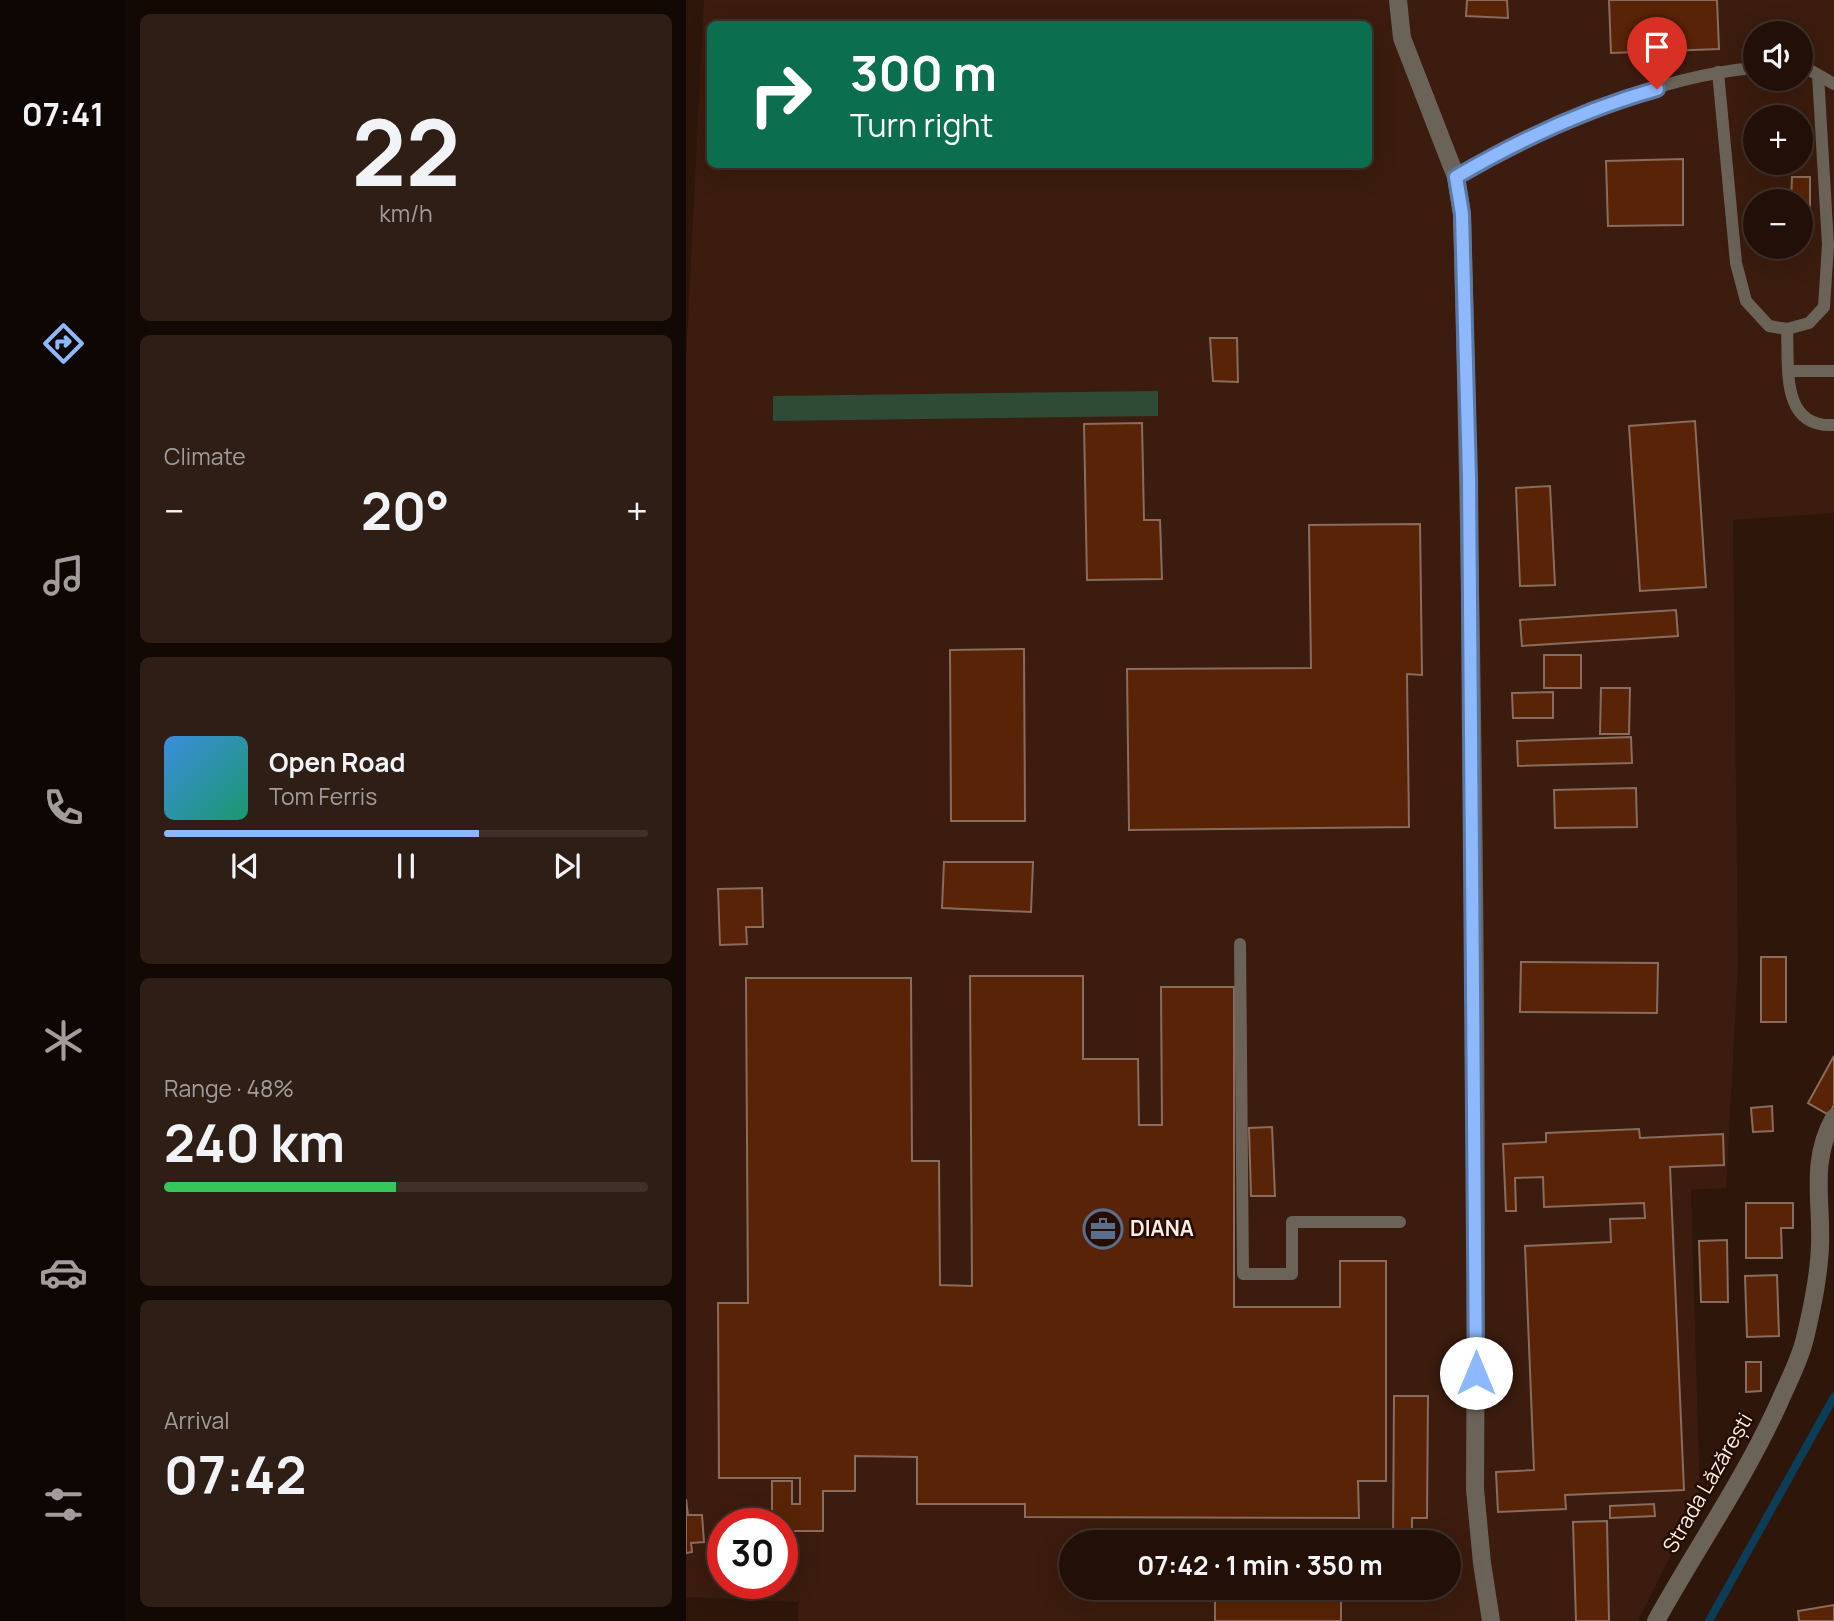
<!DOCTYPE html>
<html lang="en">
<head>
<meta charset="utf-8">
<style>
  body { margin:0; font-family:Manrope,sans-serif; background:#2e1e16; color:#f1f3f6; height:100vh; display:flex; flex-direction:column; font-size:26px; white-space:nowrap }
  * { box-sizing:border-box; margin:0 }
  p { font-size:23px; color:#a29d9c }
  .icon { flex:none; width:38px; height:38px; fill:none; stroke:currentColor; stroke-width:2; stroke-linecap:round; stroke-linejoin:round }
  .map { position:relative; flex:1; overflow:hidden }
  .sheet { display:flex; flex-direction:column; gap:14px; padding:14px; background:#130904; width:560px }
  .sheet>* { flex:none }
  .top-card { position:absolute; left:21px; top:21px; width:665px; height:147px; border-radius:10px; box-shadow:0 7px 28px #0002,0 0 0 2px #3f3029; background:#0b6e4f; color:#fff; overflow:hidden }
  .fabs { position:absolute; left:1057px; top:21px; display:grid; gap:14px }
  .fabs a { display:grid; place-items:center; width:70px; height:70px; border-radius:50%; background:#221008; box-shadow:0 7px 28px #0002,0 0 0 2px #3f3029; font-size:35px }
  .speed { position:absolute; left:21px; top:1508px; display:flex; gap:14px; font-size:35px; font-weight:700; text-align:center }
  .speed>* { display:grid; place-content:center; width:91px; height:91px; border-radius:50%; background:#221008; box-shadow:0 7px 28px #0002,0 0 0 2px #3f3029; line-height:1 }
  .speed .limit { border:10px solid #d22; background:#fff; color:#111 }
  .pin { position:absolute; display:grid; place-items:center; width:60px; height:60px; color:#fff; margin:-72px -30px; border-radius:50% 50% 50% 0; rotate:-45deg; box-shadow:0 0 7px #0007 }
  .pin .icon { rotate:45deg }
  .me { position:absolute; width:77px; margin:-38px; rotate:0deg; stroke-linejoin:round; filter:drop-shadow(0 0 5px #0008) }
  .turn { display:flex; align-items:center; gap:24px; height:147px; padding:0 28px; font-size:32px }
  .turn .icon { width:91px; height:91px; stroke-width:2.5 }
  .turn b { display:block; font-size:49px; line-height:60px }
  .big { font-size:52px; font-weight:700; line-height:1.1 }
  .sheet .card { flex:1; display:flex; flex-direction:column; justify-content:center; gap:10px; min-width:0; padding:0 24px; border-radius:10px; background:#2e1e16 }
  .sheet .dial { align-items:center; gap:0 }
  .dial b { font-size:91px; line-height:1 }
  .song { display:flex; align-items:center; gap:21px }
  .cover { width:84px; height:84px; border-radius:10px; background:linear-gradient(135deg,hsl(210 70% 55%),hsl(160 70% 35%)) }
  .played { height:7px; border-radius:4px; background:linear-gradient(90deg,#8db9fc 65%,#3f3029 65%) }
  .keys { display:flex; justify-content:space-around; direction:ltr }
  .heat { display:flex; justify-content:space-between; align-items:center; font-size:38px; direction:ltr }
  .charge { height:10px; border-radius:5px; background:linear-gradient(90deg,#34c759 48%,#3f3029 0) }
  .trip { position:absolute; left:373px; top:1530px; width:402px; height:70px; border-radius:35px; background:#221008; box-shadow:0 7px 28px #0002,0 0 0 2px #3f3029; font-weight:700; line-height:70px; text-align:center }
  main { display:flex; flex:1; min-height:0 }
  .tab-bar { display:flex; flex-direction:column; width:126px; justify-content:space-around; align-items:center; background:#0e0603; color:#a29d9c }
  .tab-bar .icon { width:49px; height:49px }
  .tab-bar .selected { color:#8db9fc }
  .tab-bar b { font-size:32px; color:#f1f3f6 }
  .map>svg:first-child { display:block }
  .built { fill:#3b1c0e; fill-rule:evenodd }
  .green { fill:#2e4c35 }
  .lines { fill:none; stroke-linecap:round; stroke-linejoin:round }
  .stream { stroke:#0b3d59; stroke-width:8 }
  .building { fill:#582306; stroke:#8a6c5e; stroke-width:2 }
  .service { stroke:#6c6358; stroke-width:12 }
  .minor { stroke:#6c6358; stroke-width:18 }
  .route-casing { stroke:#5c78a4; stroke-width:18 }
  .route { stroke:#8db9fc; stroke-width:12 }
  .labels { text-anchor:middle; stroke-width:5; stroke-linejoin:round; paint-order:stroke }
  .poi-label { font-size:21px; font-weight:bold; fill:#feece5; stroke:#240d03; text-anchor:start }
  .street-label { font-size:21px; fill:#feece5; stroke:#240d03 }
</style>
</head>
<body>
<main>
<nav class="tab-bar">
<b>07:41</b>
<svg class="icon selected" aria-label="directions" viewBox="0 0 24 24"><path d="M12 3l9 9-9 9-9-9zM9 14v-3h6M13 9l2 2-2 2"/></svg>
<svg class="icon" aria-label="music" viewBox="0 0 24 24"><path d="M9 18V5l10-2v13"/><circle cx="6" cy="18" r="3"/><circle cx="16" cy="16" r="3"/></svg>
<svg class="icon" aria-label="phone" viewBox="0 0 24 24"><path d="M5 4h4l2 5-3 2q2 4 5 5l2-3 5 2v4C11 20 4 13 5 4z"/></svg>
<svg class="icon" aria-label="climate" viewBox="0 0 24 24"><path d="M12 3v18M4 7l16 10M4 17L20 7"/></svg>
<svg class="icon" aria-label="car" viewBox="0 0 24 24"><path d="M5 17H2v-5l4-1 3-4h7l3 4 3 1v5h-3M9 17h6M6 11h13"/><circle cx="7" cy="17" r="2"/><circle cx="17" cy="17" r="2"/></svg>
<svg class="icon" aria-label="filters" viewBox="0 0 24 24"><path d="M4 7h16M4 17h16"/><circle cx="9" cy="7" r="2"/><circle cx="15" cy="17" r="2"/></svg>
</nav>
<section class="sheet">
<div class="card dial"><b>22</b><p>km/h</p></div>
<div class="card"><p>Climate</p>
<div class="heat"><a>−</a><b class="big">20°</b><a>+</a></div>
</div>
<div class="card">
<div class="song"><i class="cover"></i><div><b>Open Road</b><p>Tom Ferris</p></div></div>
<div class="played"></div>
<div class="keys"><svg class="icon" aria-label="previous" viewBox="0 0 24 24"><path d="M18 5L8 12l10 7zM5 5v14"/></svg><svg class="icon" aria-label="pause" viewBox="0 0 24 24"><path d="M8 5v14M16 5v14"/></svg><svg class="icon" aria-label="next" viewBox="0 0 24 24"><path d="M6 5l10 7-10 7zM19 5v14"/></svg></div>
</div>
<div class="card"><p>Range · 48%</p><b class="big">240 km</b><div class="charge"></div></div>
<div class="card"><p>Arrival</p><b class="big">07:42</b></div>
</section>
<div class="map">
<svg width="1148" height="1621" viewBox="0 0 1148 1621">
  <rect width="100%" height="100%" fill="#2e160b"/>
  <path class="built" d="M18,0H1148V513L1047,520L1052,965L1040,1188L1005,1190L1014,1496L952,1621H112V1602L0,1597V360ZM24,24H682V164H24ZM1069,33H1115V79H1069ZM1069,117H1115V163H1069ZM1069,201H1115V247H1069ZM37,1524H96V1584H37ZM385,1542H763V1587H385Z"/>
  <path class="green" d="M472,391V416L87,421V396Z"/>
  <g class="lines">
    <path class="stream" d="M1023,1621L1148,1397"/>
  </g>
  <g class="building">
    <path d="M781,0H821L822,18L780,16Z"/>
    <path d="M923,0H1031L1033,49L925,53Z"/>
    <path d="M997,159V225L922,226L920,161Z"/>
    <path d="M1106,177H1124V206H1115V201H1105Z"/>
    <path d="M524,338H551L552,382L527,381Z"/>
    <path d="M1009,421L1020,587L954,591L943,426Z"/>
    <path d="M456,423L458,520H474L476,579L401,580L398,424Z"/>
    <path d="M864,486L869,585L834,586L830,488Z"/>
    <path d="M734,524L736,675L721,674L723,827L443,830L441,669L625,668L623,525Z"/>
    <path d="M990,610L992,636L836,646L834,620Z"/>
    <path d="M338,649L339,821H265L264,650Z"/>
    <rect x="858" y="655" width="37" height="33"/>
    <path d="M915,688H944L943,734H914Z"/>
    <path d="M867,692V718H827L826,693Z"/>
    <path d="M945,737L946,763L832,766L831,741Z"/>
    <path d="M950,788L951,827L869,828L868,790Z"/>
    <path d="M258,862H347L345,912L256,908Z"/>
    <path d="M76,888L77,927H60L61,944L34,945L32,889Z"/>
    <rect x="1075" y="957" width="25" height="65"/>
    <path d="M835,962L972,963L971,1013L834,1012Z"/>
    <path d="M284,976H397V1059H452L453,1125H476L475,987H548V1307H654V1261H700V1481H672L673,1518L339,1517V1504H231V1457L169,1456V1491H137V1531H96V1524H86V1481H106V1504H114V1478H33L32,1303H62L60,978H225L226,1161H253L254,1285L286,1286Z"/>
    <path d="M1148,1056V1105L1143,1115L1122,1103Z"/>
    <path d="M1086,1106L1087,1131L1067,1132L1065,1108Z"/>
    <path d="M586,1127L589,1196H565L563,1128Z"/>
    <path d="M953,1129L954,1138L1037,1134L1038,1165L984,1167L998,1490L879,1495L880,1509L812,1512L810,1472L848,1470L839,1246L925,1242L924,1219L959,1218L958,1203L858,1207L857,1177L829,1178L830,1211H820L817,1144L860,1142V1133Z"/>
    <path d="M1060,1203H1107V1228H1095L1096,1258H1060Z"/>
    <path d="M1041,1240L1042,1302H1015L1013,1241Z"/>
    <path d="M1091,1275L1093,1336L1061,1337L1059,1276Z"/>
    <path d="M1060,1362H1075V1391L1060,1392Z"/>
    <path d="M708,1396H742L741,1518H726V1541H707Z"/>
    <path d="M0,1499L2,1515H16L18,1542L5,1543L6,1552L0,1553Z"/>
    <path d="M968,1504L969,1516L924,1518V1506Z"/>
    <path d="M921,1521L923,1621H890L887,1522Z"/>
    <path d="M529,1589L655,1590V1621H529Z"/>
    <path d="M1148,1605V1621H1113L1112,1611Z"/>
  </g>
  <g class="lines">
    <g class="service">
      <path d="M1115,65L1148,84"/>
      <path d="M1032,72L1050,263L1060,301L1083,326L1101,329L1123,323L1138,307L1142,245L1132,75"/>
      <path d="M770,177C856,127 970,76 1069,68"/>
      <path d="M1101,329C1103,367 1094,428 1148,425"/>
      <path d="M1103,371H1148"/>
      <path d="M554,944L557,1274H606V1222H714"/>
    </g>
    <g class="minor">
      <path d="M712,0L716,38L770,177L776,214C787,639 792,1064 789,1489L796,1563L805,1621"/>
      <path d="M970,1621C1011,1547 1058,1480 1093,1403C1102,1382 1114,1360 1119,1338C1125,1313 1131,1285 1133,1260C1139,1210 1121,1166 1148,1118"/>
    </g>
  </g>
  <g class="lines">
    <g class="route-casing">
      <path id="route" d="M790,1373L783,477L776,214L770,177C833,140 900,109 971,89"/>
    </g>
    <use href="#route" class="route"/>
  </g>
  <defs>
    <g id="office-ring" transform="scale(2.0125)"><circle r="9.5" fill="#240d03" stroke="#5c6f8a" stroke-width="1.5"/><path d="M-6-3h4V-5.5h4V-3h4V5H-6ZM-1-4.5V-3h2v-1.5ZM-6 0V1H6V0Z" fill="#5c6f8a"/></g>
  </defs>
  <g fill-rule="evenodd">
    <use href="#office-ring" x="417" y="1229"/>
  </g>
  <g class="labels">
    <g class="poi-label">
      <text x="444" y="1236">DIANA</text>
    </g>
    <g class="street-label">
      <text transform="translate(1022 1483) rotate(-60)" y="7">Strada Lăzărești</text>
    </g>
  </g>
</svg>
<div class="fabs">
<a><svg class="icon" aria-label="sound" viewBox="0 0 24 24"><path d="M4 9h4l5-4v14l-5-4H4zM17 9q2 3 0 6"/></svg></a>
<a>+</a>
<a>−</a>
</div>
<div class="speed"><div class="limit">30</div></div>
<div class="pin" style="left:971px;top:89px;background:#d93025"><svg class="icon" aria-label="arrive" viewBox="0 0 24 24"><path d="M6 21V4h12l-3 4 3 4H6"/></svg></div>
<svg class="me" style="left:790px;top:1373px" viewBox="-20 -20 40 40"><circle r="19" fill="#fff"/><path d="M0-13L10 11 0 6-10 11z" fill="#8db9fc"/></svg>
<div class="trip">07:42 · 1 min · 350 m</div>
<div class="top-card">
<div class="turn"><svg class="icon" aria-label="right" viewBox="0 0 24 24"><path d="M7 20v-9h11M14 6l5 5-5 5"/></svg><div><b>300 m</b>Turn right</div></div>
</div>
</div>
</main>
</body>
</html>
